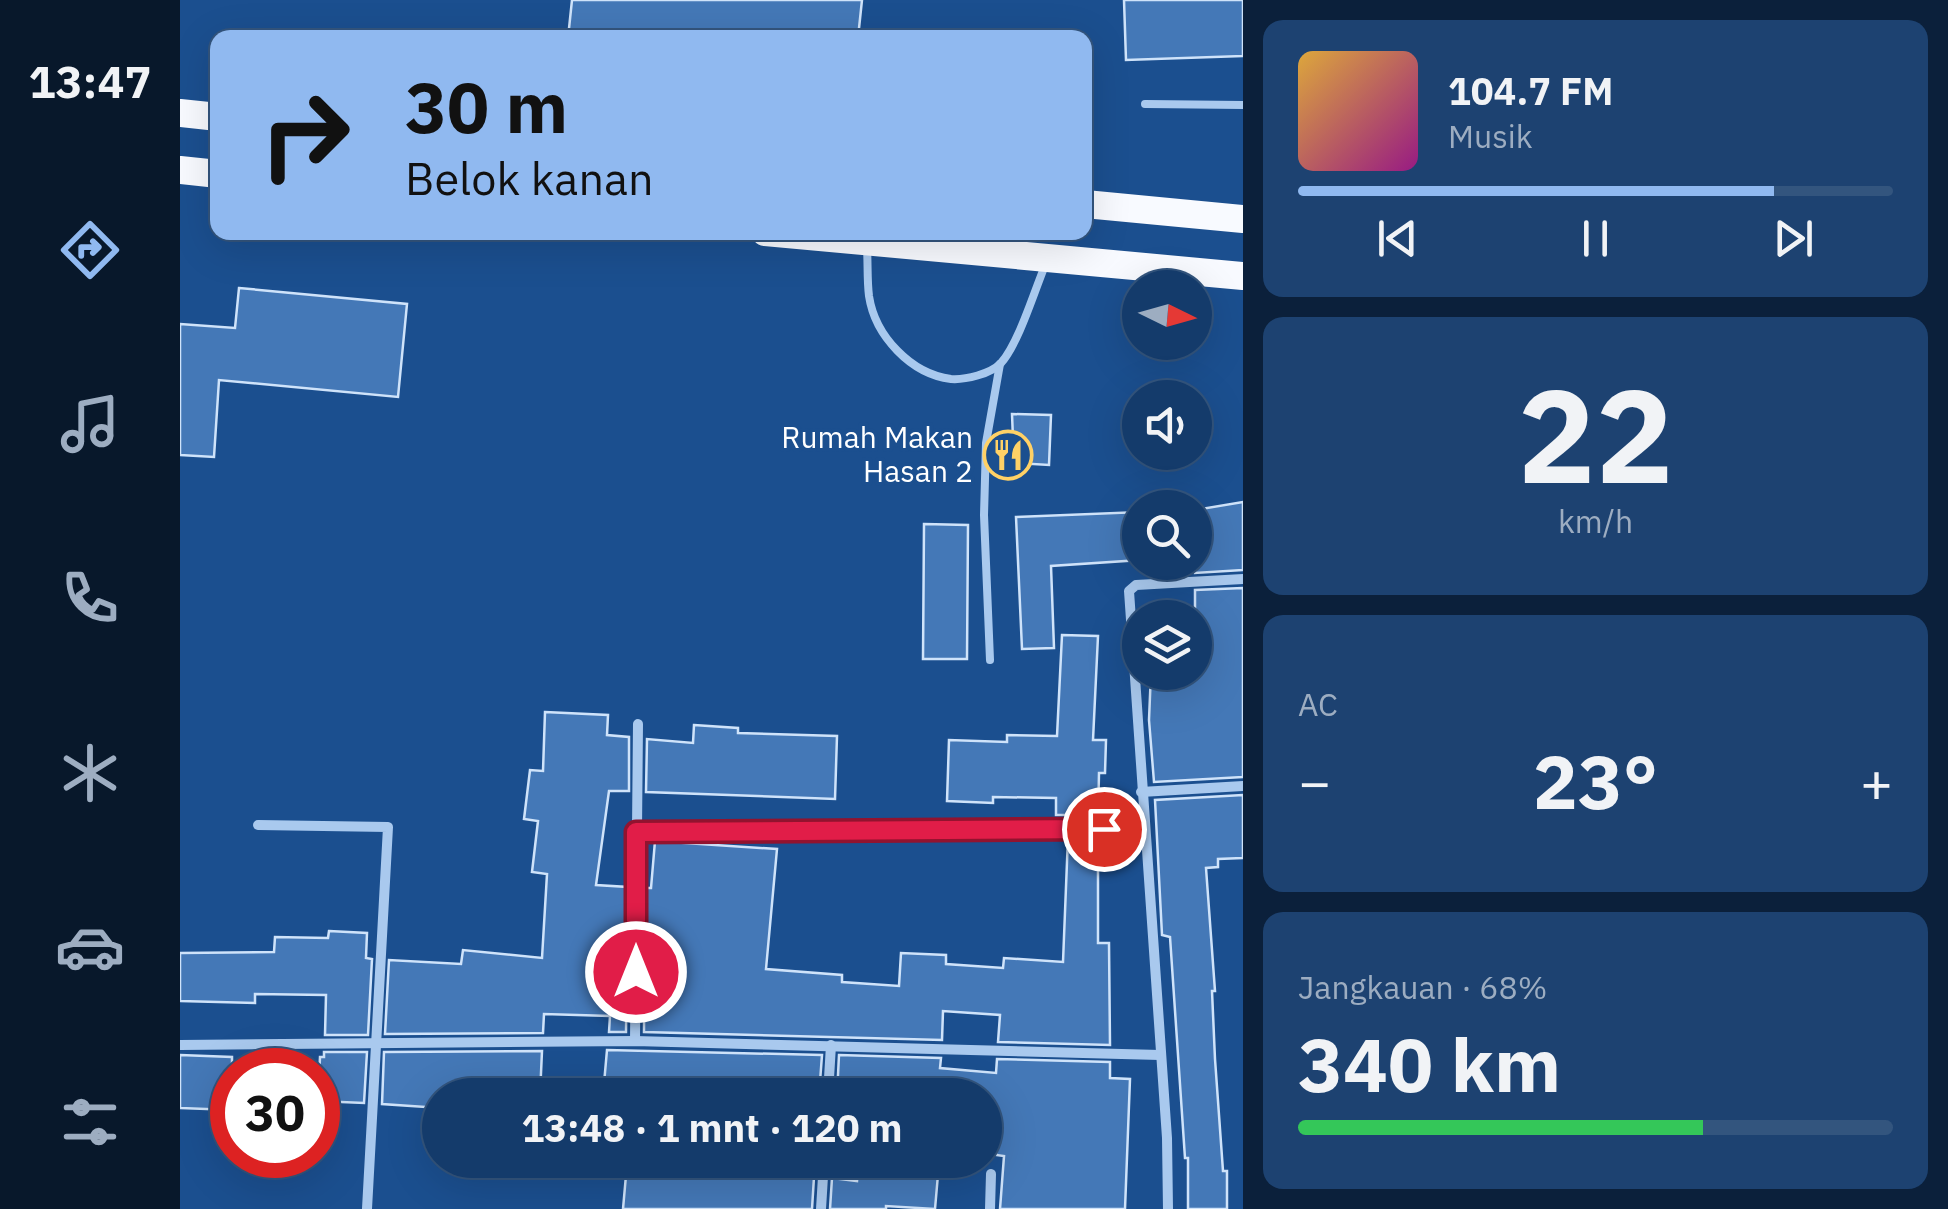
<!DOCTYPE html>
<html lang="id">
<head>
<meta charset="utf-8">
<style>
  body { margin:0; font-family:"IBM Plex Sans",sans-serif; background:#1d4271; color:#f1f3f6; height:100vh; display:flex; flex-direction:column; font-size:38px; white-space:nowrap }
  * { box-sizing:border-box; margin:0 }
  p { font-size:32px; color:#9dadc1 }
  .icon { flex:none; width:55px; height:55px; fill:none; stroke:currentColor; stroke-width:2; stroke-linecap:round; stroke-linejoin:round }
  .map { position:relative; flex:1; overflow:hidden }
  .details { display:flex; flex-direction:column; gap:20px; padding:20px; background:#0b203b; width:705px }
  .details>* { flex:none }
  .guide { position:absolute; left:30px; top:30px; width:882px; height:210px; border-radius:20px; box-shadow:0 10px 40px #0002,0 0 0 2px #33557e; background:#90b9f0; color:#111; overflow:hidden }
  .needle { width:65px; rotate:95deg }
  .tools { position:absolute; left:942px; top:270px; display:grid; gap:20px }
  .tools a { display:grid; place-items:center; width:90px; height:90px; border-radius:50%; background:#143b6b; box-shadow:0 10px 40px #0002,0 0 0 2px #33557e; font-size:50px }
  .speed { position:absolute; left:30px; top:1048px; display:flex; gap:20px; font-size:50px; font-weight:700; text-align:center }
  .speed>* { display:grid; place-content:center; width:130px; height:130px; border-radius:50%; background:#143b6b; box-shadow:0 10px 40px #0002,0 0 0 2px #33557e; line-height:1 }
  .speed .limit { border:15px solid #d22; background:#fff; color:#111 }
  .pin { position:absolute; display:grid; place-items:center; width:85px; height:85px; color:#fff; margin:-42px; border:5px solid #fff; border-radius:50%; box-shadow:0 2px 10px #0007 }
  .me { position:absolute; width:110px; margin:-55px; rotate:0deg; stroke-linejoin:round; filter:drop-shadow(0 0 8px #0008) }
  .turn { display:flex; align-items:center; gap:35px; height:210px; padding:0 30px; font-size:45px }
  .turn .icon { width:130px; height:130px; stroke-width:2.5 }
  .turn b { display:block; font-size:70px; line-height:85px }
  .big { font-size:75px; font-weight:700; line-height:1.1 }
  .details .card { flex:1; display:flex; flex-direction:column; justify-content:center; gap:15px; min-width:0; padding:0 35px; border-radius:20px; background:#1d4271 }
  .details .dial { align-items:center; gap:0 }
  .dial b { font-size:130px; line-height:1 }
  .song { display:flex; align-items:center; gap:30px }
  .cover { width:120px; height:120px; border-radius:15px; background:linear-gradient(135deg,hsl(40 70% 55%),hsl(310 70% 35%)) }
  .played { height:10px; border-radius:5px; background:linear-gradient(90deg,#90b9f0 80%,#33557e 80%) }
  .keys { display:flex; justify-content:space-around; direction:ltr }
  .heat { display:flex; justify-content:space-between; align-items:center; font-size:55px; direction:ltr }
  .charge { height:15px; border-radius:8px; background:linear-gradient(90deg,#34c759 68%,#33557e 0) }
  .trip { position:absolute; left:242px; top:1078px; width:580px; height:100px; border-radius:50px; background:#143b6b; box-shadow:0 10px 40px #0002,0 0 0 2px #33557e; font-weight:700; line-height:100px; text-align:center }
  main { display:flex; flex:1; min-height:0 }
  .tabs { display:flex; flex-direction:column; width:180px; justify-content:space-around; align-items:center; background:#08182b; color:#9dadc1 }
  .tabs .icon { width:70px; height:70px }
  .tabs .on { color:#90b9f0 }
  .tabs b { font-size:45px; color:#f1f3f6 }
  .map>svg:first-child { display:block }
  .building { fill:#4478b7; stroke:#cfe3fa; stroke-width:2.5 }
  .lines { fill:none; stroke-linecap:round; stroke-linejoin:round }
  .service { stroke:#a9c9ee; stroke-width:8 }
  .minor { stroke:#a9c9ee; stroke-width:10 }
  .trunk { stroke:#f8faff; stroke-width:28 }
  .route-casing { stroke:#92132f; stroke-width:25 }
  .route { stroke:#e11d48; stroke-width:18 }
  .labels { text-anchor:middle; stroke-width:8; stroke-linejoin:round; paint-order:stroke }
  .poi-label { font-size:30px; fill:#fff; stroke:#1b4f8f; text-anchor:end }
</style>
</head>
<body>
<main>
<nav class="tabs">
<b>13:47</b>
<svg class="icon on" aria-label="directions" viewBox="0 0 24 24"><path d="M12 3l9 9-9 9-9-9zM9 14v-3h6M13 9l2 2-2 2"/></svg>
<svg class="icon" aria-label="music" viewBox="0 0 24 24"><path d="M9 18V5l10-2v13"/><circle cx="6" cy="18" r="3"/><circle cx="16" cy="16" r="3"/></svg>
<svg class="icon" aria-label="phone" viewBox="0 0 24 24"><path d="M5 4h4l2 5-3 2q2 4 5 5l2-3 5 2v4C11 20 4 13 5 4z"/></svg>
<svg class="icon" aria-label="climate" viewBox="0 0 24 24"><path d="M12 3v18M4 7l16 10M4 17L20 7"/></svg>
<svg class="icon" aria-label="car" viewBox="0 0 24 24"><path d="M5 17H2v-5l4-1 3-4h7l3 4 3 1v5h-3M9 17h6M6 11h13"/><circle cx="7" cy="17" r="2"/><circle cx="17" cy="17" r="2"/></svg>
<svg class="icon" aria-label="filters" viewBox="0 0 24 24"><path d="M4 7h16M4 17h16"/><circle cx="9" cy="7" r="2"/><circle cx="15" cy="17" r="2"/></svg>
</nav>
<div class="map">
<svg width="1063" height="1209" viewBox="0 0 1063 1209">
  <rect width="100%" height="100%" fill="#1b4f8f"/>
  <g class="building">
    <path d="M392,0H682L678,38H388Z"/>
    <path d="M944,0H1063V56L946,60Z"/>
    <path d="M59,288L227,304L218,397L39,380L34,457L0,455V324L55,328Z"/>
    <path d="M832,414L871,415L869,465L834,463Z"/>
    <path d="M1063,502V570L1015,573V510Z"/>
    <path d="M960,512V560L871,566L874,648L842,649L836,517Z"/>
    <path d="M744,524L788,525L787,659H743Z"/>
    <path d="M1063,588V777L974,782L969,720L971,672H1015V590Z"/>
    <path d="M882,635L918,636L913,740H926L925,773H919L918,820H888L889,815H876V798L813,797V803L767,801L769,740L827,742V735L877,736Z"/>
    <path d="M365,712L428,715L427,735L449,737V791H429L416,885L448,887L446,1032H429L430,1016L364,1014L363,1033L205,1034L209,960L281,964L283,950L362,958L367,874L352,872L358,821L344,819L350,770L363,771Z"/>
    <path d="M514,725L558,728V733L657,736L655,799L466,792L467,739L513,743Z"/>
    <path d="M1063,795V858L1038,859V867L1026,868L1035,991H1032L1035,1059L1043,1171H1047V1209H1008V1158H1005L990,937L982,935L975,800Z"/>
    <path d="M888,837H918V943H929L930,1045L818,1042L820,1015L763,1011L762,1040L464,1032L465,888H471L475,841L597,849L586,969L662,975V982L719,986L721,953L766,955V964L823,968L824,958L883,962Z"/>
    <path d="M149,931L187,933L186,958L192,959L188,1035H145L146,995L75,994V1003L0,1001V953L94,952L95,937L148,938Z"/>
    <path d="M427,1050L642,1055L639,1095H423Z"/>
    <path d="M362,1051L360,1095H260V1108L202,1104L204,1052Z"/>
    <path d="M144,1052H187L184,1103L138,1101L140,1057H144Z"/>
    <path d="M0,1055L52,1057V1110L0,1108Z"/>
    <path d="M659,1055L761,1058L760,1068L816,1073L817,1059L930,1062V1078L950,1079L945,1209H820L824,1156L816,1155L817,1140H805V1095H657Z"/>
    <path d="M575,1160H620L619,1176L634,1177L632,1209H443L447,1164L574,1173Z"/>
    <path d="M723,1160L759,1163L755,1209L706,1206V1209H650L652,1178L677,1181L678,1168L722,1172Z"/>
  </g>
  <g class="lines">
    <g class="service">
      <path d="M965,104L1063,105"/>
      <path d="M687,249C688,264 687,280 689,296C695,336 731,374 771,379C785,380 811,374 821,363C839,343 855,289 866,263"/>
      <path d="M810,660L804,515L806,443L820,364"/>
    </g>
    <g class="minor">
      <path d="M961,792L1063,786"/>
      <path d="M78,825L208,827L187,1209"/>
      <path d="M456,832L963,828"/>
      <path d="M455,1041L458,724"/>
      <path d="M0,1045L455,1041L980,1055"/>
      <path d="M648,1095L651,1045"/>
      <path d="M641,1209L644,1160"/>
      <path d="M810,1209L811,1174"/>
      <path d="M988,1209L987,1138L949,591L956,585L1063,579"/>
    </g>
    <g class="trunk">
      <path d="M0,113L38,117"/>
      <path d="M0,170L38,174"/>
      <path d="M905,204L1063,219"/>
      <path d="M585,232L1063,276"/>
    </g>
  </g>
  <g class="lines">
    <g class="route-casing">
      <path id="route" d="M456,972V832L924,829"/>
    </g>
    <use href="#route" class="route"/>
  </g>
  <defs>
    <g id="restaurant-ring" transform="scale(2.5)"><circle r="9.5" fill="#1b4f8f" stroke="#ffd166" stroke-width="1.5"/><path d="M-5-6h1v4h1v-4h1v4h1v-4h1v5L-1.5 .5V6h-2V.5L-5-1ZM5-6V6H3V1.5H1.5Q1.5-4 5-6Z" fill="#ffd166"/></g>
  </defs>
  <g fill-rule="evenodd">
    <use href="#restaurant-ring" x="828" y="455"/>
  </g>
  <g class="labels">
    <g class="poi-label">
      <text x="793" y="448">Rumah Makan<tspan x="793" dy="34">Hasan 2</tspan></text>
    </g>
  </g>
</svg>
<div class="tools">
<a><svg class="needle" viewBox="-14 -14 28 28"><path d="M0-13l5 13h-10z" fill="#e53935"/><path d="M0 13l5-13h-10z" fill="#9dadc1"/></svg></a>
<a><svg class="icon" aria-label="sound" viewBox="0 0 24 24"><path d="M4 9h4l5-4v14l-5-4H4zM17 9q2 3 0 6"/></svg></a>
<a><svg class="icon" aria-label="search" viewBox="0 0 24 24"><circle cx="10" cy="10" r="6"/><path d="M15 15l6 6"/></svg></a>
<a><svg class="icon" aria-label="layers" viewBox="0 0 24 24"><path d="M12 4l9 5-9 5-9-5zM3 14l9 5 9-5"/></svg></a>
</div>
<div class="speed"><div class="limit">30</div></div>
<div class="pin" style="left:924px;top:829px;background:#d93025"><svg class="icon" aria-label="arrive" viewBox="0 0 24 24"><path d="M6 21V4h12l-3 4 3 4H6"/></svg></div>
<svg class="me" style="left:456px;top:972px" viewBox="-20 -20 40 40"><circle r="17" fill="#e11d48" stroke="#fff" stroke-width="3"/><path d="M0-11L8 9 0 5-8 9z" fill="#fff"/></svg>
<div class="trip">13:48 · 1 mnt · 120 m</div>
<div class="guide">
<div class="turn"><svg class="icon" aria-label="right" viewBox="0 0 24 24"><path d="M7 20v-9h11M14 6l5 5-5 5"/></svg><div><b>30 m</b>Belok kanan</div></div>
</div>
</div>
<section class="details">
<div class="card">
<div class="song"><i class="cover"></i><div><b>104.7 FM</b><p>Musik</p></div></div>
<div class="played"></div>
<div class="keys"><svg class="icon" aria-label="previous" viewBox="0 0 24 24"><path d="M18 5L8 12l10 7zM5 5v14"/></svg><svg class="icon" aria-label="pause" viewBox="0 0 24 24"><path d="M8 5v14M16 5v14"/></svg><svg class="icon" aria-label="next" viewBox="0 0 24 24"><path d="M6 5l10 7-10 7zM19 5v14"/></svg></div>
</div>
<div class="card dial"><b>22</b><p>km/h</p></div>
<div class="card"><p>AC</p>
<div class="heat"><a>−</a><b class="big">23°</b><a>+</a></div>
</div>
<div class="card"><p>Jangkauan · 68%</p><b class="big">340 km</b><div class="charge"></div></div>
</section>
</main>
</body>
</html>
